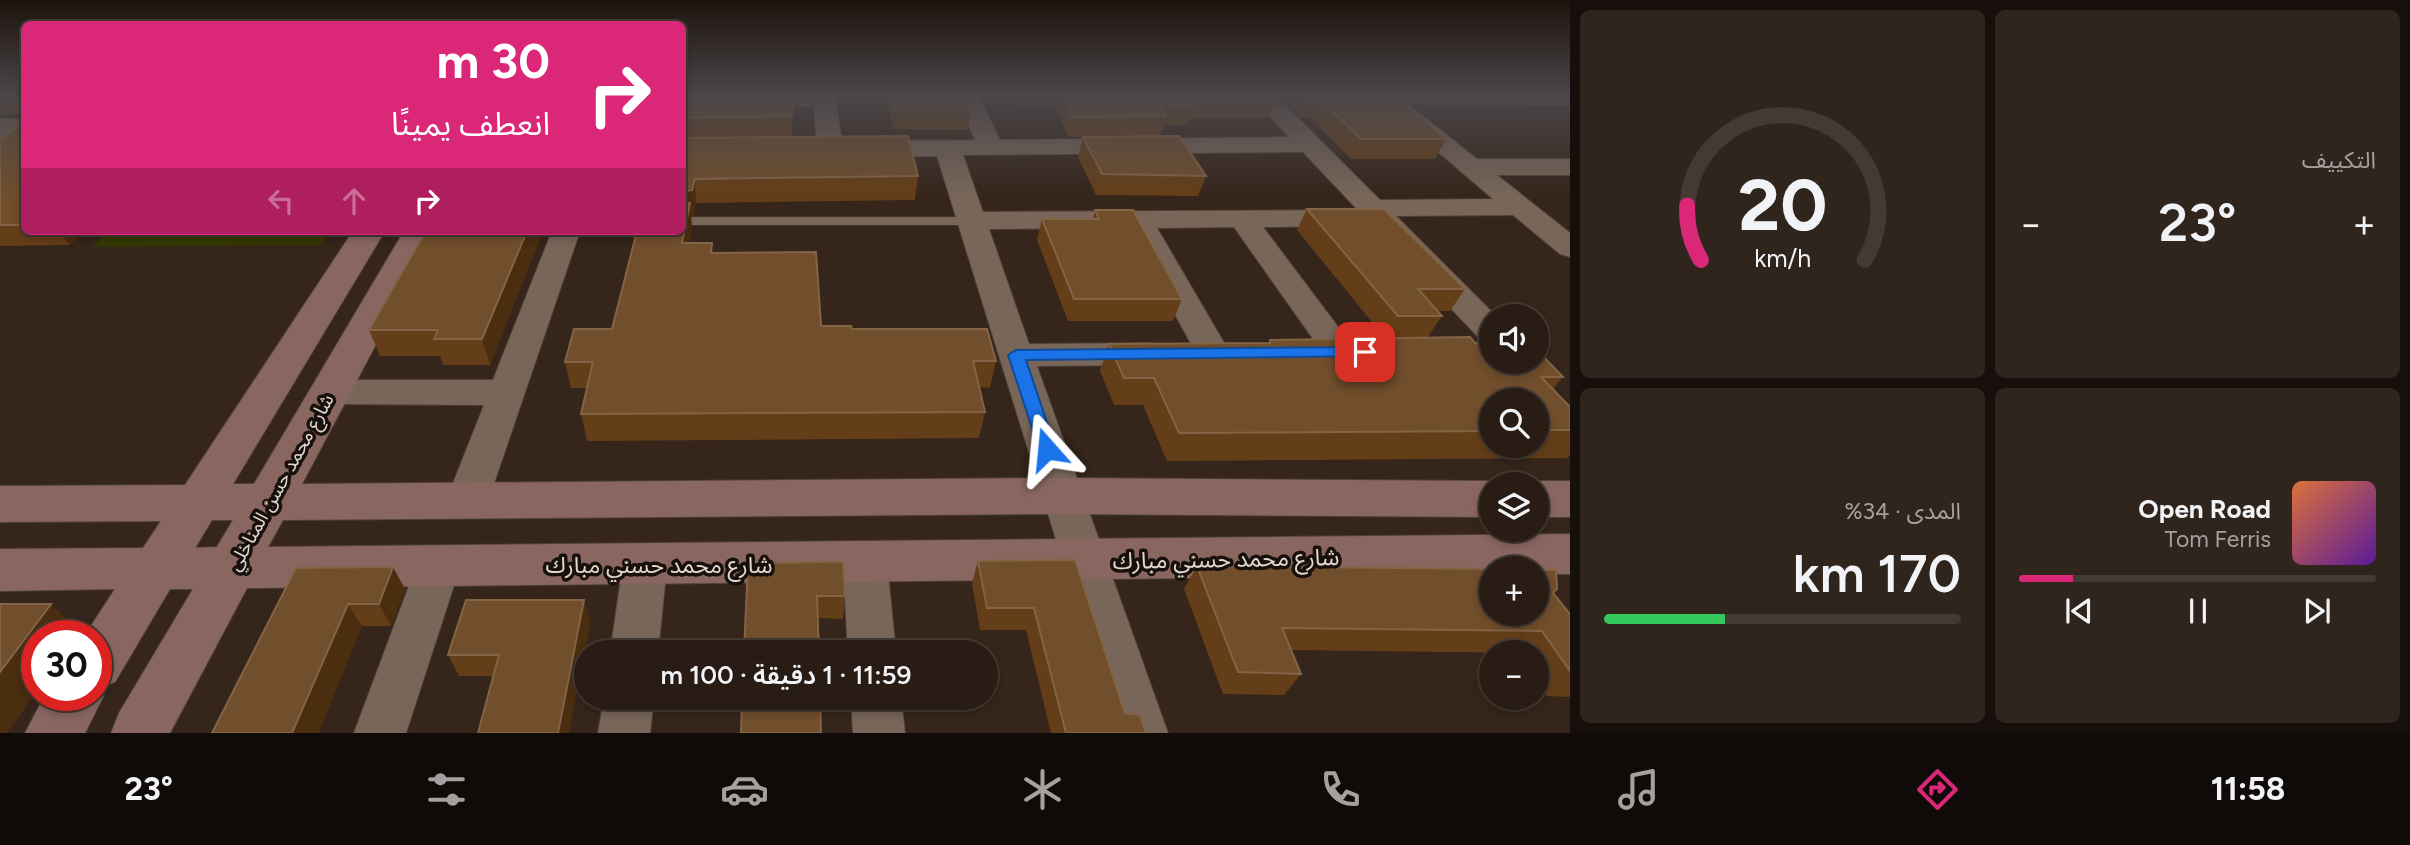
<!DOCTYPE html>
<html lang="ar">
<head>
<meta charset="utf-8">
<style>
  body { margin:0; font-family:Figtree,"Noto Sans Arabic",sans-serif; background:#30251d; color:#f1f3f6; direction:rtl; height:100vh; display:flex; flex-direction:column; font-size:26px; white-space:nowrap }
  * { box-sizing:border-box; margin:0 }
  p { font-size:23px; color:#a5a1a0 }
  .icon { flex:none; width:38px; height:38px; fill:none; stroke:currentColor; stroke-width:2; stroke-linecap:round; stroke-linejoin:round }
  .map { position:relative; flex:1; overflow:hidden; direction:ltr }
  .panel { display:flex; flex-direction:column; gap:10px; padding:10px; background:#160f0b; width:840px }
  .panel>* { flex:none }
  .guide { position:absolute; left:21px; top:21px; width:665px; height:214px; border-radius:10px; box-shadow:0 4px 10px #0003,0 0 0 2px #443a34; direction:rtl; background:#db2777; color:#fff; overflow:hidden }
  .controls { position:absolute; left:1479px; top:304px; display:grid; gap:14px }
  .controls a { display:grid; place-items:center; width:70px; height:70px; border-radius:50%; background:#281c14; box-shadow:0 4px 10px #0003,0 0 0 2px #443a34; font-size:35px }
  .speed { position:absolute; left:21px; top:620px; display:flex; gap:14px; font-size:35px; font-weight:700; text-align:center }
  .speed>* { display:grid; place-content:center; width:91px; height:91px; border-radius:50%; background:#281c14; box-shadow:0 4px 10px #0003,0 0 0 2px #443a34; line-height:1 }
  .speed .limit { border:10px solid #d22; background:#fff; color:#111 }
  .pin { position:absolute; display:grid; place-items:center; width:60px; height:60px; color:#fff; margin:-30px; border-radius:14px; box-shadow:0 4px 10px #0006 }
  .me { position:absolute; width:77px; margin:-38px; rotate:342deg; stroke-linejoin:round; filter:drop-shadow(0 0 5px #0008) }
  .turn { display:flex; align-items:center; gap:24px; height:147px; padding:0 21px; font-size:32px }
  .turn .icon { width:91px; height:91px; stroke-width:2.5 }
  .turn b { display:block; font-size:49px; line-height:60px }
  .lanes { display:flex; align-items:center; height:66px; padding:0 21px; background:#0003; justify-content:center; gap:35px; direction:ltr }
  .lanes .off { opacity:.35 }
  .big { font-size:52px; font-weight:600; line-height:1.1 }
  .panel .widget { flex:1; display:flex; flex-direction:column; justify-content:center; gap:10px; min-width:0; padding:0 24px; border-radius:10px; background:#30251d }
  .panel .dial { align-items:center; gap:0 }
  .dial svg { height:182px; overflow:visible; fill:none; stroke:#443a34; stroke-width:7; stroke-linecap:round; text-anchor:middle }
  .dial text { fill:#f1f3f6; stroke:none }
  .song { display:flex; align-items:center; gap:21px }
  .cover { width:84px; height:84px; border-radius:10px; background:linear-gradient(135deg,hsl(20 70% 55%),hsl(270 70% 35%)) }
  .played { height:7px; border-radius:4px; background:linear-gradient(90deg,#db2777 15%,#443a34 15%) }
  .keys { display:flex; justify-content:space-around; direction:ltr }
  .heat { display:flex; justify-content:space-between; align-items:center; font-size:38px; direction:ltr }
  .charge { height:10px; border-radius:5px; background:linear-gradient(90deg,#34c759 34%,#443a34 0) }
  .panel .tiles { flex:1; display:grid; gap:10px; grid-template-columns:repeat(2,1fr) }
  .trip { position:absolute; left:574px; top:640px; width:424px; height:70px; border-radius:35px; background:#281c14; box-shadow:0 4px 10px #0003,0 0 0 2px #443a34; font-weight:600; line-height:70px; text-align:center; direction:rtl }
  .dock { display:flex; height:112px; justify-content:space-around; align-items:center; background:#100b08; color:#a5a1a0 }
  .dock .icon { width:49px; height:49px }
  .dock .selected { color:#db2777 }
  .dock b { font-size:32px; color:#f1f3f6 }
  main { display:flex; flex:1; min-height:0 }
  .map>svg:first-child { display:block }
  .green { fill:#343803 }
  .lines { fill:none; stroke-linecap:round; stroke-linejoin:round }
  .lane-casing { stroke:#504339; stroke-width:1 }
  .street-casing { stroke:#504339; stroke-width:2 }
  .secondary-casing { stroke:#504339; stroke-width:2 }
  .lane { fill:#786659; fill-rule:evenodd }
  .street { fill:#786659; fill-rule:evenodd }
  .secondary { fill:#8a6661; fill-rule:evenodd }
  .wall { fill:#643e18; fill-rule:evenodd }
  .shaded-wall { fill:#4b2d10 }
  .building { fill:#714e2c; stroke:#836446; stroke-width:2 }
  .route { fill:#1a73e8; stroke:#114b97; stroke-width:2 }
  .labels { text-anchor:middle; stroke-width:7; stroke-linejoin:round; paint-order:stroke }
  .street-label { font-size:19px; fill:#e3d8d1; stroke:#17100b }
  .near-street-label { font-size:23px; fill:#e3d8d1; stroke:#17100b }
</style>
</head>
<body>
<main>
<section class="panel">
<div class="tiles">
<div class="widget"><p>التكييف</p>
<div class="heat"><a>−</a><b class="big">23°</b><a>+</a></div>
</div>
<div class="widget dial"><svg viewBox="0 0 100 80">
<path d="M14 69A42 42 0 1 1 86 69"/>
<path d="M14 69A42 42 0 0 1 8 45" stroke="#db2777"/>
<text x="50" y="56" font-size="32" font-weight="700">20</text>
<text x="50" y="72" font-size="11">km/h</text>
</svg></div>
<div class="widget">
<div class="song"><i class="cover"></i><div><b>Open Road</b><p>Tom Ferris</p></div></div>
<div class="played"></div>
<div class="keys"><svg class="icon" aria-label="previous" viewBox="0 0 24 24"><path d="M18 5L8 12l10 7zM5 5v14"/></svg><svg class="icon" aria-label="pause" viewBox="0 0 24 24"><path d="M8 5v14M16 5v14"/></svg><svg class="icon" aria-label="next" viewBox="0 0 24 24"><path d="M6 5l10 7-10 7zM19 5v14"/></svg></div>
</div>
<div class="widget"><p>المدى · 34%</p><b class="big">170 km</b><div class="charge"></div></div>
</div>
</section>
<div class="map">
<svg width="1570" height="733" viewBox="0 0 1570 733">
  <rect width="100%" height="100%" fill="#35251a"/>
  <path class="green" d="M109,231H329L320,245L92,247Z"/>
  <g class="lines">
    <g class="lane-casing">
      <g id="lane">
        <path d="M19,122L23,123V129L0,144V134Z"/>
        <path d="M682,217H972L979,221L972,225H682Z"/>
      </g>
    </g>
    <g class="street-casing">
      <g id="street">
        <path d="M682,95H835L843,149L839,154H821L817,149L814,106H682Z"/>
        <path d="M956,95H978L1000,140L1289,137L1251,95H1275L1380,200L1493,199L1372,95H1570V105L1408,104L1477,159H1570V175H1497L1570,233V257L1560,254L1513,215L1396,216L1497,317H1491V341L1479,338L1303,152L963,155L983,212L1350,210L1360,212L1364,218L1360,224L1350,226L1263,227L1357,352L1352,360L1340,363L1328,360L1234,227L1157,228L1230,353L1225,361L1213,364L1201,361L1196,353L1128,228L989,229L1029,344L1152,343L1164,346L1169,354L1164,362L1152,365L1037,366L1168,733H1116L937,156L865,157L856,154L852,149L856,144L865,141L975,140Z"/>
        <rect x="0" y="119" width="24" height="14"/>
        <path d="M552,231H580L488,501L482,512L467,517L452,512L446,501L484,405L330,404L317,401L312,392L317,383L330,380H493Z"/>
        <path d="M865,545L881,550L887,563L896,653H848L843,563L849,550Z"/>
        <path d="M645,546L661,552L667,565L658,653H610L623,565L629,552Z"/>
        <path d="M438,548L454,554L460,567L406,733H354L416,567L422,554Z"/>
        <path d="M604,698H654L650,733H598Z"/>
        <path d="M851,698H901L905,733H853Z"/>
      </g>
    </g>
    <g class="secondary-casing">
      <g id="secondary">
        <path d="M353,231H385L233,484H254L404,231H436L302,484L1063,478L1491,481L1502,485H1491V517L1063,514L283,520L268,547L1570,534V574H1536V569H1491V575L247,588L170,733H111L119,713L193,589H170L115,682L101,687L104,695L85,733H25L45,695H96V635H85L115,589L0,591V549L143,548L161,521L0,522V486L185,485ZM212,520H233L217,547L195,548Z"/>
        <path d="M1536,481H1570V517H1536V485H1525Z"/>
      </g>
    </g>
    <use href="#lane" class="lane"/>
    <use href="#street" class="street"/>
    <use href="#secondary" class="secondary"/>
  </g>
  <g class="wall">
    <rect x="0" y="95" width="24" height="19"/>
    <path d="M682,95H792V137L918,176L915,200L696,203L694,214L691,215L692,228L689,243L713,252L821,326L852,329L996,361L990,388L979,387L985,412L979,438L587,441L581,414L587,388H571L565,362L612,329L682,231Z"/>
    <path d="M887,95H964L971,110L968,130L893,129Z"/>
    <path d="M1013,95H1273L1276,99L1268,118H1190L1188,125H1163L1160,136L1069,137L1054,105H1017Z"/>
    <path d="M1278,95H1394L1446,139L1435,159H1351L1310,117H1301Z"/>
    <path d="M24,117V231H85L69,245L0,246V140L20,126L17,122Z"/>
    <path d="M1083,137L1206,176L1198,196L1096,195L1078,157Z"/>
    <path d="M1307,209L1465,289L1450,311H1438L1442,316L1427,338H1385L1297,230Z"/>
    <path d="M1095,210L1182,299L1173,321H1068L1037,240L1042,219H1093Z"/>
    <path d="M543,231L490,365H443L440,356H380L369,330Z"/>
    <path d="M1270,340L1475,343L1563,377L1553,389L1570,407V455L1567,458L1167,461L1143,405H1114L1100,371L1109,344L1269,343ZM1491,401H1536V446H1491Z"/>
    <path d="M1075,560L1125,713L1146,733H1051L1026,630H980L972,583L978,561Z"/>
    <path d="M748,563L845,596L843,619L817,618Z"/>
    <path d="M1197,566L1553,593L1570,614V697L1547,696L1536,681V653L1291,650L1301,674L1284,695L1223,694L1184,589Z"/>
    <path d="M296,568L405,589L391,626H362L318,733H212Z"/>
    <path d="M591,622L493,676H459L448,655Z"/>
  </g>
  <g class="shaded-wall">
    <path d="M695,179L696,203L694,214L691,215L692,228L685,269L682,243V192Z"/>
    <path d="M60,231H85L69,245Z"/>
    <path d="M527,231H543L490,365L482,339Z"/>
    <path d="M393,567L405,589L391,626L379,604Z"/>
    <path d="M584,600L591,622L569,733H558Z"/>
    <path d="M51,604L79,631L76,635H37V691L7,733H0V672Z"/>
    <path d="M348,604L362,626L318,733H292Z"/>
  </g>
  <g class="building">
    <path d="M682,95H792V116L682,118Z"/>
    <path d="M892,95H964L971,110H894Z"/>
    <path d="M1062,95H1273L1276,99H1189L1194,105L1159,106L1166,116L1073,117Z"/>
    <path d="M1306,95H1394L1446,139H1361L1319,98H1309Z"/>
    <path d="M24,117V122H17Z"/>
    <path d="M24,123V164L23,165H24V225H0V140Z"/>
    <path d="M908,136L918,176L695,179L692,190L682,192V138Z"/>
    <path d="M1179,136L1206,176L1102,174L1083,137Z"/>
    <path d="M682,203H690L682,243H712L711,253L816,252L821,326H851L852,329H987L996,361H973L985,412L581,414L593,362H565L574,329H612L637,231H682Z"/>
    <path d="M1307,209H1384L1465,289H1418L1442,316H1398Z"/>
    <path d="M1095,210H1133L1182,299H1074L1042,219H1099Z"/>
    <path d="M426,231H527L482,339H434L438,330H369Z"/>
    <path d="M1470,337L1475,343H1491V362H1536V349L1563,377H1541L1570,407V430H1536V401H1491V431L1179,433L1154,378H1124L1109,344L1270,343V340Z"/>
    <path d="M1075,560L1125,713L1140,715L1146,733H1066L1034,608H987L978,561Z"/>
    <path d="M843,562L845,596H817L819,653H744L748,563Z"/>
    <path d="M1197,566L1491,569V614H1536V570H1556L1557,589L1553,593L1570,614V671L1542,631L1282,628L1301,674L1238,672Z"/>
    <path d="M393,567L379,604H348L292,733H212L296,568Z"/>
    <path d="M466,600H584L558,733H478L499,655H448Z"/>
    <path d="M0,604H51L0,672Z"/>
    <path d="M742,698H820L821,733H741Z"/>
  </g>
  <linearGradient id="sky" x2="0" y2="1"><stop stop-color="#1d140e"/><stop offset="0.48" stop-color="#4b4649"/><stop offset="1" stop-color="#4b4649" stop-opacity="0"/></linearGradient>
  <rect width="1570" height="198" fill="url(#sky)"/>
  <path class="route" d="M1365,347L1373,352L1371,356L1026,360L1056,449L1047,455L1039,449L1008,355L1016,350Z"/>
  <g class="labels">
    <g class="street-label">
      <text transform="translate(280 482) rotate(-61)" y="7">شارع محمد حسن المناخلي</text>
    </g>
    <g class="near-street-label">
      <text transform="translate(1226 559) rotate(-1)" y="8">شارع محمد حسني مبارك</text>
      <text x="659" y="573">شارع محمد حسني مبارك</text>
    </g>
  </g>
</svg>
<div class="controls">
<a><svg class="icon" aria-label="sound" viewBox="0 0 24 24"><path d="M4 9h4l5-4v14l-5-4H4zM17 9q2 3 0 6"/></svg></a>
<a><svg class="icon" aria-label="search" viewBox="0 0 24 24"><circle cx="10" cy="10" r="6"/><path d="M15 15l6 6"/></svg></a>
<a><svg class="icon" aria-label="layers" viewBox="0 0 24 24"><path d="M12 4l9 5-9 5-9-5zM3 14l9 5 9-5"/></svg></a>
<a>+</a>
<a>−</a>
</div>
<div class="speed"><div class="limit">30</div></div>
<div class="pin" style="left:1365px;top:352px;background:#d93025"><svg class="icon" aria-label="arrive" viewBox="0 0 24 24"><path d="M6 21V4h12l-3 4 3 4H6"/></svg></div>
<svg class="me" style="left:1047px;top:449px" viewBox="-20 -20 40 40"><path d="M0-17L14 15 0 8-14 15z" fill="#1a73e8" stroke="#fff" stroke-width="4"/></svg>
<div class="trip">11:59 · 1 دقيقة · 100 m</div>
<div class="guide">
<div class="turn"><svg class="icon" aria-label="right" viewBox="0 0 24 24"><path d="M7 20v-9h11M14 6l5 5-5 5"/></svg><div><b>30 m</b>انعطف يمينًا</div></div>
<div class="lanes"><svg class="icon off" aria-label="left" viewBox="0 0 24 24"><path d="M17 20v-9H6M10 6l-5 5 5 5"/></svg><svg class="icon off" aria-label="ahead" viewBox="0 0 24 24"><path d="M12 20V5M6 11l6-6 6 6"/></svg><svg class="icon" aria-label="right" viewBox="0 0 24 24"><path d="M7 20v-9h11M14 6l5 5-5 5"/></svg></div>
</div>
</div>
</main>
<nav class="dock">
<b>11:58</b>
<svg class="icon selected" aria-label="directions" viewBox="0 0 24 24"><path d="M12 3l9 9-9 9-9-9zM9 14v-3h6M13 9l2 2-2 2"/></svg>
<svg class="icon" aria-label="music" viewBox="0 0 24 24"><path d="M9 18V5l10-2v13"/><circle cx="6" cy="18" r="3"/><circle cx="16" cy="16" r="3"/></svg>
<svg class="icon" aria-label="phone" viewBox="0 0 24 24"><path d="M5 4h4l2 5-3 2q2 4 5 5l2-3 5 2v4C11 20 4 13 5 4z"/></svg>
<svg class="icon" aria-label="climate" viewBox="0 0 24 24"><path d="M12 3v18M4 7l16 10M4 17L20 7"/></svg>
<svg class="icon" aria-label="car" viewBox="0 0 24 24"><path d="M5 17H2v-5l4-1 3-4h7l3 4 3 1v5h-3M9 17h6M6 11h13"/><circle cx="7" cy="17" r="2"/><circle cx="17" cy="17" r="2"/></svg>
<svg class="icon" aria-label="filters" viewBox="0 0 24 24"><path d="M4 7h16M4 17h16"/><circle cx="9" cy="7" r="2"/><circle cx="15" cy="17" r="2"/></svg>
<b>23°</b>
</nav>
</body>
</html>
